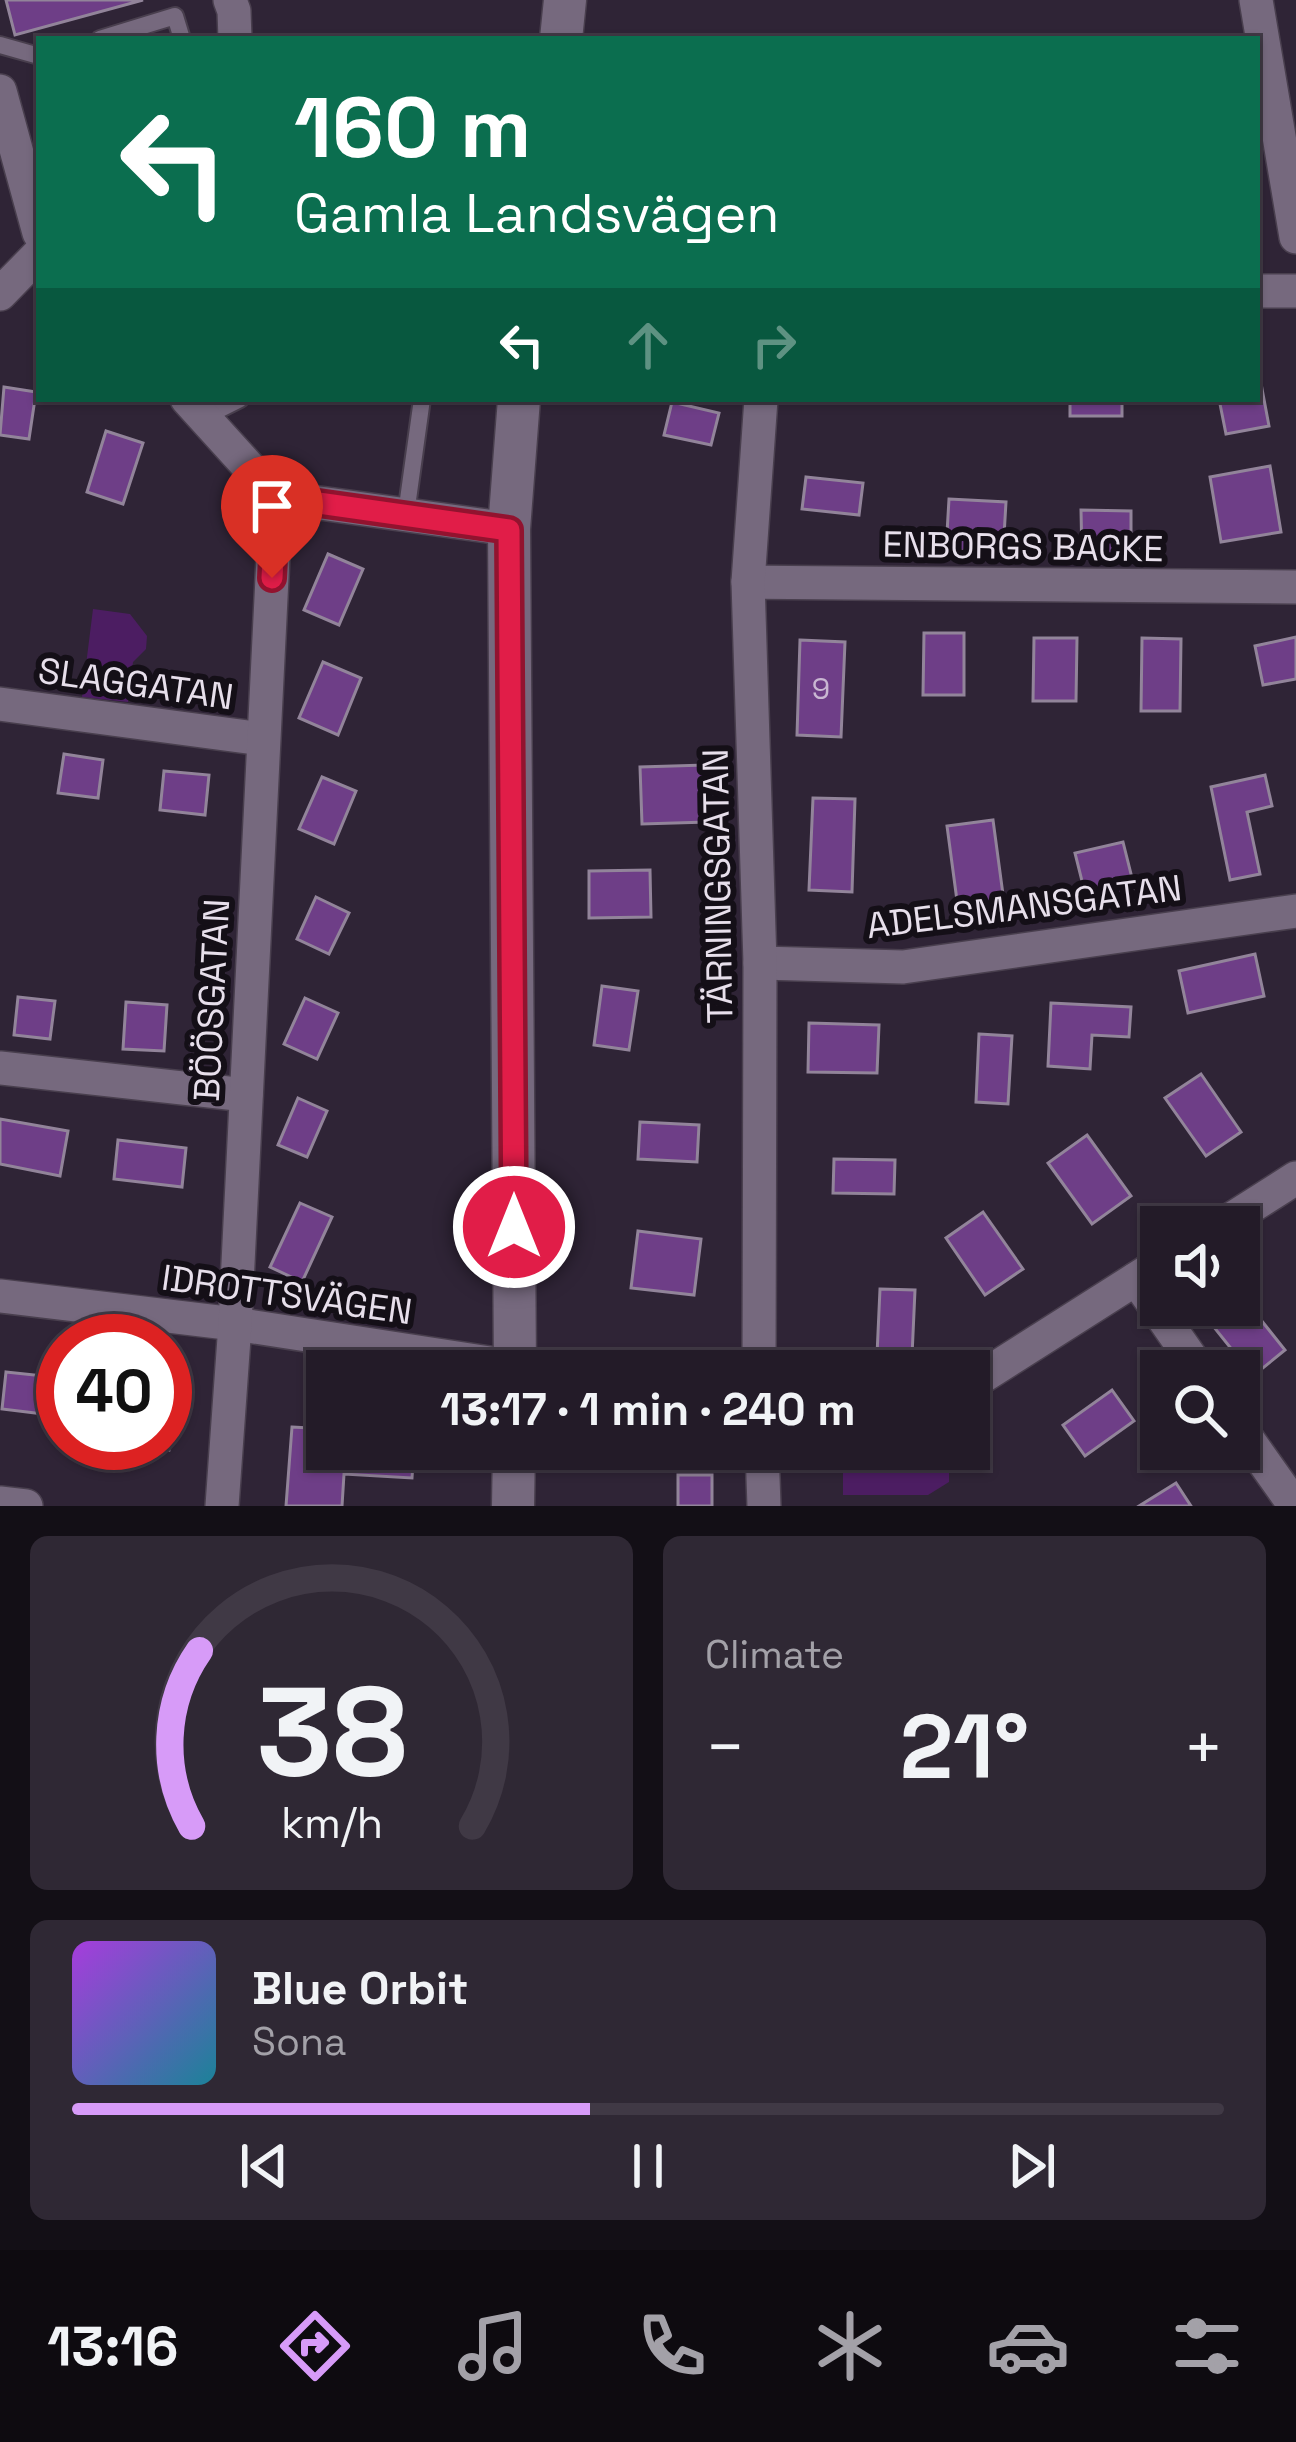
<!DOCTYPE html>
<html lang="en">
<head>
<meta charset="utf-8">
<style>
  body { margin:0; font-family:"Space Grotesk",sans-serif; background:#2f2834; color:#f1f3f6; height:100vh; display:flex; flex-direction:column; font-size:45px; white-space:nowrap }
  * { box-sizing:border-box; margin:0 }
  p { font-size:39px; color:#a3a1a8 }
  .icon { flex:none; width:66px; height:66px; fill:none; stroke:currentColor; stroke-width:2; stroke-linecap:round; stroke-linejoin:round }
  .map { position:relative; height:1506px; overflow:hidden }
  .side { display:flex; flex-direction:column; gap:30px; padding:30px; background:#130f16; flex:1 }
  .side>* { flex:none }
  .top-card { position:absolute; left:36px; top:36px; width:1224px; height:366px; border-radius:0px; box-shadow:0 3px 9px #0004,0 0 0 3px #403945; background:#0b6e4f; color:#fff; overflow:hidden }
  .fabs { position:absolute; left:1140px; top:1206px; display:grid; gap:24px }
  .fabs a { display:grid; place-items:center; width:120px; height:120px; border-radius:0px; background:#231b28; box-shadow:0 3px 9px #0004,0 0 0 3px #403945; font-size:60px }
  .speed { position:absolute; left:36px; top:1314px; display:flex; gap:24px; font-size:60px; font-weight:700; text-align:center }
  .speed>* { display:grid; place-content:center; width:156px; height:156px; border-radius:50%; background:#231b28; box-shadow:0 3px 9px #0004,0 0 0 3px #403945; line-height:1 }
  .speed .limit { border:18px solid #d22; background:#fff; color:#111 }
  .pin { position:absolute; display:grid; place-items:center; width:102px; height:102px; color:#fff; margin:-123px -51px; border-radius:50% 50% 50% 0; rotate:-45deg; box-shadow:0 0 12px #0007 }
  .pin .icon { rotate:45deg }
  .me { position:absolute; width:132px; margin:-66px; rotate:0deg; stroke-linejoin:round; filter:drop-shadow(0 0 9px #0008) }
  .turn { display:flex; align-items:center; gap:42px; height:252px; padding:0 60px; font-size:54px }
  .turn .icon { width:156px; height:156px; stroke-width:2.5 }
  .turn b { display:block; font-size:84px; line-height:102px }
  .lanes { display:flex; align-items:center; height:114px; padding:0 60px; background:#0003; justify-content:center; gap:60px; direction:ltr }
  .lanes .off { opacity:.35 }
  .big { font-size:90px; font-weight:700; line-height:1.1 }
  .side .card { flex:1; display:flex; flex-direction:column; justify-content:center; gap:18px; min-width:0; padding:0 42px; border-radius:18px; background:#2f2834 }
  .side .dial { align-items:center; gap:0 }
  .dial svg { height:312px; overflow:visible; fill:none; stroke:#403945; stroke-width:7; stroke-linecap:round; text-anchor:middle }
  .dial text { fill:#f1f3f6; stroke:none }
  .song { display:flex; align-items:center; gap:36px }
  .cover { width:144px; height:144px; border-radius:18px; background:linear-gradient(135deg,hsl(280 70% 55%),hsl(190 70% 35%)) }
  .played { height:12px; border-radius:6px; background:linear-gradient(90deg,#d79bf8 45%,#403945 45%) }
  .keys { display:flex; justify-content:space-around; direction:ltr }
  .heat { display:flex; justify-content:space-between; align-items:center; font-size:66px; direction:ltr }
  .side .tiles { flex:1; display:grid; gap:30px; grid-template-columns:1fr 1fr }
  .card:last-child { grid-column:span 2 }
  .trip { position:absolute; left:306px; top:1350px; width:684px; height:120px; border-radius:0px; background:#231b28; box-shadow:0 3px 9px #0004,0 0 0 3px #403945; font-weight:700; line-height:120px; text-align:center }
  .tabs { display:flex; height:192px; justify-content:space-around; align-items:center; background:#0e0b10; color:#a3a1a8 }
  .tabs .icon { width:84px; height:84px }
  .tabs .on { color:#d79bf8 }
  .tabs b { font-size:54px; color:#f1f3f6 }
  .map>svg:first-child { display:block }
  .green { fill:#4c1d62 }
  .building { fill:#6e3e87; stroke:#92849a; stroke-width:3 }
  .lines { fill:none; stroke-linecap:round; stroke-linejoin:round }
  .service-casing { stroke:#493f4e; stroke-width:20 }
  .minor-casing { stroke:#493f4e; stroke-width:36 }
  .tertiary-casing { stroke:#493f4e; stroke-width:45 }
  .service { stroke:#76697e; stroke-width:16 }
  .minor { stroke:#76697e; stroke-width:33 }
  .tertiary { stroke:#76697e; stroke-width:42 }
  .route-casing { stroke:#92132f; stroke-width:30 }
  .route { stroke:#e11d48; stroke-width:21 }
  .labels { text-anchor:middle; stroke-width:12; stroke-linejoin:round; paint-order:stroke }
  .number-label { font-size:30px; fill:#c9b7d2 }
  .street-label { font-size:36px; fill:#e7dfeb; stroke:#140f17 }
</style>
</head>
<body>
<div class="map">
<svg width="1296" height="1506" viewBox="0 0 1296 1506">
  <rect width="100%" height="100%" fill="#2f2436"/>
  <g class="green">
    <path d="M93,609L130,614L147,636L146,649L133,662L128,702L82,697Z"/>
    <path d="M843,1452H949V1482L928,1495H843Z"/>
  </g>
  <g class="building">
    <path d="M6,0H143L15,35Z"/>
    <path d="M1257,362L1269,426L1226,434L1219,399H1257Z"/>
    <path d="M4,387L36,392L29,439L0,435Z"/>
    <rect x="1070" y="399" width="52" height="17"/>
    <path d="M672,402L719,413L711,445L664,435Z"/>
    <path d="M106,431L143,443L123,504L87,492Z"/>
    <path d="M1270,466L1281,532L1221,542L1210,477Z"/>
    <path d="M806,477L863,483L859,515L802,509Z"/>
    <path d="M949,499L1006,502L1003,553L946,550Z"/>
    <path d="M1081,510L1131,511V558H1082Z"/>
    <path d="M328,554L363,569L339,625L304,610Z"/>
    <path d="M924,633H964V695H923Z"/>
    <path d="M1296,637V679L1263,685L1255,646Z"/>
    <path d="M1034,638H1077L1076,701H1033Z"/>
    <path d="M1142,638L1181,639L1180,711H1141Z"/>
    <path d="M800,640L845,642L841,737L797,735Z"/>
    <path d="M323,662L361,678L338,735L299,718Z"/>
    <path d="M64,754L103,760L98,798L58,793Z"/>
    <path d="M705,765L707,822L642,824L640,767Z"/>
    <path d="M164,771L209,775L205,815L160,810Z"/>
    <path d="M1265,775L1272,806L1247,812L1260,874L1230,880L1211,787Z"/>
    <path d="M322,777L356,791L334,844L299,829Z"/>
    <path d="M813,798L855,799L852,892L809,890Z"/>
    <path d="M993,820L1006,917L960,923L947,826Z"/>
    <path d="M1123,842L1136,894L1088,905L1075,853Z"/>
    <path d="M650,870L651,917L589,918V871Z"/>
    <path d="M316,897L349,913L329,954L297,939Z"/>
    <path d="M1255,954L1264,996L1188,1013L1179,971Z"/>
    <path d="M602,986L638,991L629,1050L594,1045Z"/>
    <path d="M18,997L55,1001L50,1039L14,1035Z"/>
    <path d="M305,998L338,1013L317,1059L284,1044Z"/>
    <path d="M126,1002L167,1005L164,1051L123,1049Z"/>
    <path d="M1051,1003L1131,1007L1129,1037L1092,1035L1090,1069L1048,1066Z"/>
    <path d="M809,1023L879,1025L877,1073L808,1072Z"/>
    <path d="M979,1034L1012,1036L1008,1104L976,1102Z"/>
    <path d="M1201,1074L1241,1132L1206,1156L1165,1098Z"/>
    <path d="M298,1098L327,1111L307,1157L278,1145Z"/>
    <path d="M0,1119L68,1131L60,1176L0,1164Z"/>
    <path d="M640,1122L699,1125L697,1162L638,1159Z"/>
    <path d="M1087,1135L1131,1196L1092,1224L1048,1163Z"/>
    <path d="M118,1140L186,1148L182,1187L114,1179Z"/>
    <path d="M834,1159L895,1160L894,1194L833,1193Z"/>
    <path d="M300,1203L332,1217L302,1282L270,1267Z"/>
    <path d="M983,1212L1023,1269L985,1295L946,1238Z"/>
    <path d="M638,1231L701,1239L694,1295L631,1288Z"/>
    <path d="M880,1289L915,1290L912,1356L877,1355Z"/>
    <path d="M1241,1295L1285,1350L1253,1376L1209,1321L1228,1305H1239Z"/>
    <path d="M6,1372L63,1378L60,1416L2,1409Z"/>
    <path d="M1112,1390L1134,1421L1085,1456L1063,1425Z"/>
    <path d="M165,1400L177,1402L169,1450L124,1443H165Z"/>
    <path d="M292,1427L327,1429V1449H414L412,1478L344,1474L342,1506H286Z"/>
    <rect x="678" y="1475" width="34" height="31"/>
    <path d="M1176,1483L1191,1506H1139Z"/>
  </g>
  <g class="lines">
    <g class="service-casing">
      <g id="service">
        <path d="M100,39L175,16L182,39"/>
        <path d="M0,45L39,56"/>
        <path d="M204,417L240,399"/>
        <path d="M406,514L422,399"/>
      </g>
    </g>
    <g class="minor-casing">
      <g id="minor">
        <path d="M230,0L234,11L235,39"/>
        <path d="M1256,0L1296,237"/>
        <path d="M0,91L39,233"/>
        <path d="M1257,291H1296"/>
        <path d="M0,294L39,254"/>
        <path d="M187,399L276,497L509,529"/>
        <path d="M748,582L1296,587"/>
        <path d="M0,704L262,739"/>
        <path d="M760,963L903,967L1296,911"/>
        <path d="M0,1068L246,1095"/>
        <path d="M1219,1227L1296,1178"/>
        <path d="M1136,1279L1200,1371"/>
        <path d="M0,1296L235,1324L515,1367L563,1371"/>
        <path d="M759,1371L760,963L748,582L761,399"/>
        <path d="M969,1385L1161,1263"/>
        <path d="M1239,1427L1295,1506"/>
        <path d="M762,1449L764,1506"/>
        <path d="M0,1503L26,1506"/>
        <path d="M222,1506L235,1324L276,497"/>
      </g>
    </g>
    <g class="tertiary-casing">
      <g id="tertiary">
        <path d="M561,39L565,0"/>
        <path d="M515,1371L509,529L519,399"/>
        <path d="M513,1506L514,1449"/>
      </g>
    </g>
    <use href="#service" class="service"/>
    <use href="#minor" class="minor"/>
    <use href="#tertiary" class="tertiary"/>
  </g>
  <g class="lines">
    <g class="route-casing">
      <path id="route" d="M272,578L276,497L509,530L514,1227"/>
    </g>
    <use href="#route" class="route"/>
  </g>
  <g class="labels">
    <g class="number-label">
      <text x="821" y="699">9</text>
    </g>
    <g class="street-label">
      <text transform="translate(1023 546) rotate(1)" y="13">ENBORGS BACKE</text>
      <text transform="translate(136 683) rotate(8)" y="13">SLAGGATAN</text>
      <text transform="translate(717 886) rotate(-91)" y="13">TÄRNINGSGATAN</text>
      <text transform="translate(1024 906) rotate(-7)" y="13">ADELSMANSGATAN</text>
      <text transform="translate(211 1000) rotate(-87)" y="13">BÖÖSGATAN</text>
      <text transform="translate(287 1294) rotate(8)" y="13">IDROTTSVÄGEN</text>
    </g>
  </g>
</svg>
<div class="fabs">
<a><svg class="icon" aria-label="sound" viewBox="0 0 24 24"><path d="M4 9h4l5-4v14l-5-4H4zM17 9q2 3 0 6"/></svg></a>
<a><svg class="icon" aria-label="search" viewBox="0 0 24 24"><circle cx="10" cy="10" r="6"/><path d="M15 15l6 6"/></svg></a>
</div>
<div class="speed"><div class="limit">40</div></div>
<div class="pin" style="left:272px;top:578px;background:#d93025"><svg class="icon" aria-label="arrive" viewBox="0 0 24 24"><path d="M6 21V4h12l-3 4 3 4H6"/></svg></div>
<svg class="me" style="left:514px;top:1227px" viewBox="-20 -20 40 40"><circle r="17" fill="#e11d48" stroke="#fff" stroke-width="3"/><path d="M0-11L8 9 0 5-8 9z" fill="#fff"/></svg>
<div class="trip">13:17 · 1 min · 240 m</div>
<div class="top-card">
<div class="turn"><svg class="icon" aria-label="left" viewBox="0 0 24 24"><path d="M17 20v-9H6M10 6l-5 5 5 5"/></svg><div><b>160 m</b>Gamla Landsvägen</div></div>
<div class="lanes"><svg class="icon" aria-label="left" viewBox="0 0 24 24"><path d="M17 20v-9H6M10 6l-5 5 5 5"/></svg><svg class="icon off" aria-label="ahead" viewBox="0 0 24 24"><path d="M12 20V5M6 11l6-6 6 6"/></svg><svg class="icon off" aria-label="right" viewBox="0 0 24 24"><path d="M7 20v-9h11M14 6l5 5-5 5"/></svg></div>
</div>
</div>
<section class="side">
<div class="tiles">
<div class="card dial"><svg viewBox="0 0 100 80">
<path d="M14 69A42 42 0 1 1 86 69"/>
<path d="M14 69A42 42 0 0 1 16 24" stroke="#d79bf8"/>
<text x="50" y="56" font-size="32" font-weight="700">38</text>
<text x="50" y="72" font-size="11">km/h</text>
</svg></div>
<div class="card"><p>Climate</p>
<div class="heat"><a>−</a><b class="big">21°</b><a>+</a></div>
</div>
<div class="card">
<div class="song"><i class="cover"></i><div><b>Blue Orbit</b><p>Sona</p></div></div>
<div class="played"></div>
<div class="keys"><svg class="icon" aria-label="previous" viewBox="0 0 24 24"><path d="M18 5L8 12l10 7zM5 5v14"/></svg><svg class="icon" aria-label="pause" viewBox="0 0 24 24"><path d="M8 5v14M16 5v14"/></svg><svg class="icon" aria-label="next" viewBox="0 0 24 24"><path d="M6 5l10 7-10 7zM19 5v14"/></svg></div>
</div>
</div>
</section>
<nav class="tabs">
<b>13:16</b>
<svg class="icon on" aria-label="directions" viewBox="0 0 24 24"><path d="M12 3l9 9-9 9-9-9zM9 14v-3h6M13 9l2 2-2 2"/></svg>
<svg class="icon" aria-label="music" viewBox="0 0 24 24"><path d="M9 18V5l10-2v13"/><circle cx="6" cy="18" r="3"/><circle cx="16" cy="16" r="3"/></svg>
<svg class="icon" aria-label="phone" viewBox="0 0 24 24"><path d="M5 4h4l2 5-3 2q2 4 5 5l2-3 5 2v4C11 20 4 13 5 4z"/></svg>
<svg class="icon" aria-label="climate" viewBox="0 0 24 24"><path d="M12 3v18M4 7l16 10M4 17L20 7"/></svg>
<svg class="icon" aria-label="car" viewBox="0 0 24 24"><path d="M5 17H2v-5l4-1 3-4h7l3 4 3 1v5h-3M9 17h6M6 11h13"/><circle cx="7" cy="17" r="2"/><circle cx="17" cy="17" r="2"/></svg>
<svg class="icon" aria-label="filters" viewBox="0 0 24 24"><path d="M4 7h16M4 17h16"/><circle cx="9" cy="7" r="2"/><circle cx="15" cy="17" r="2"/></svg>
</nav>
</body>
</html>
